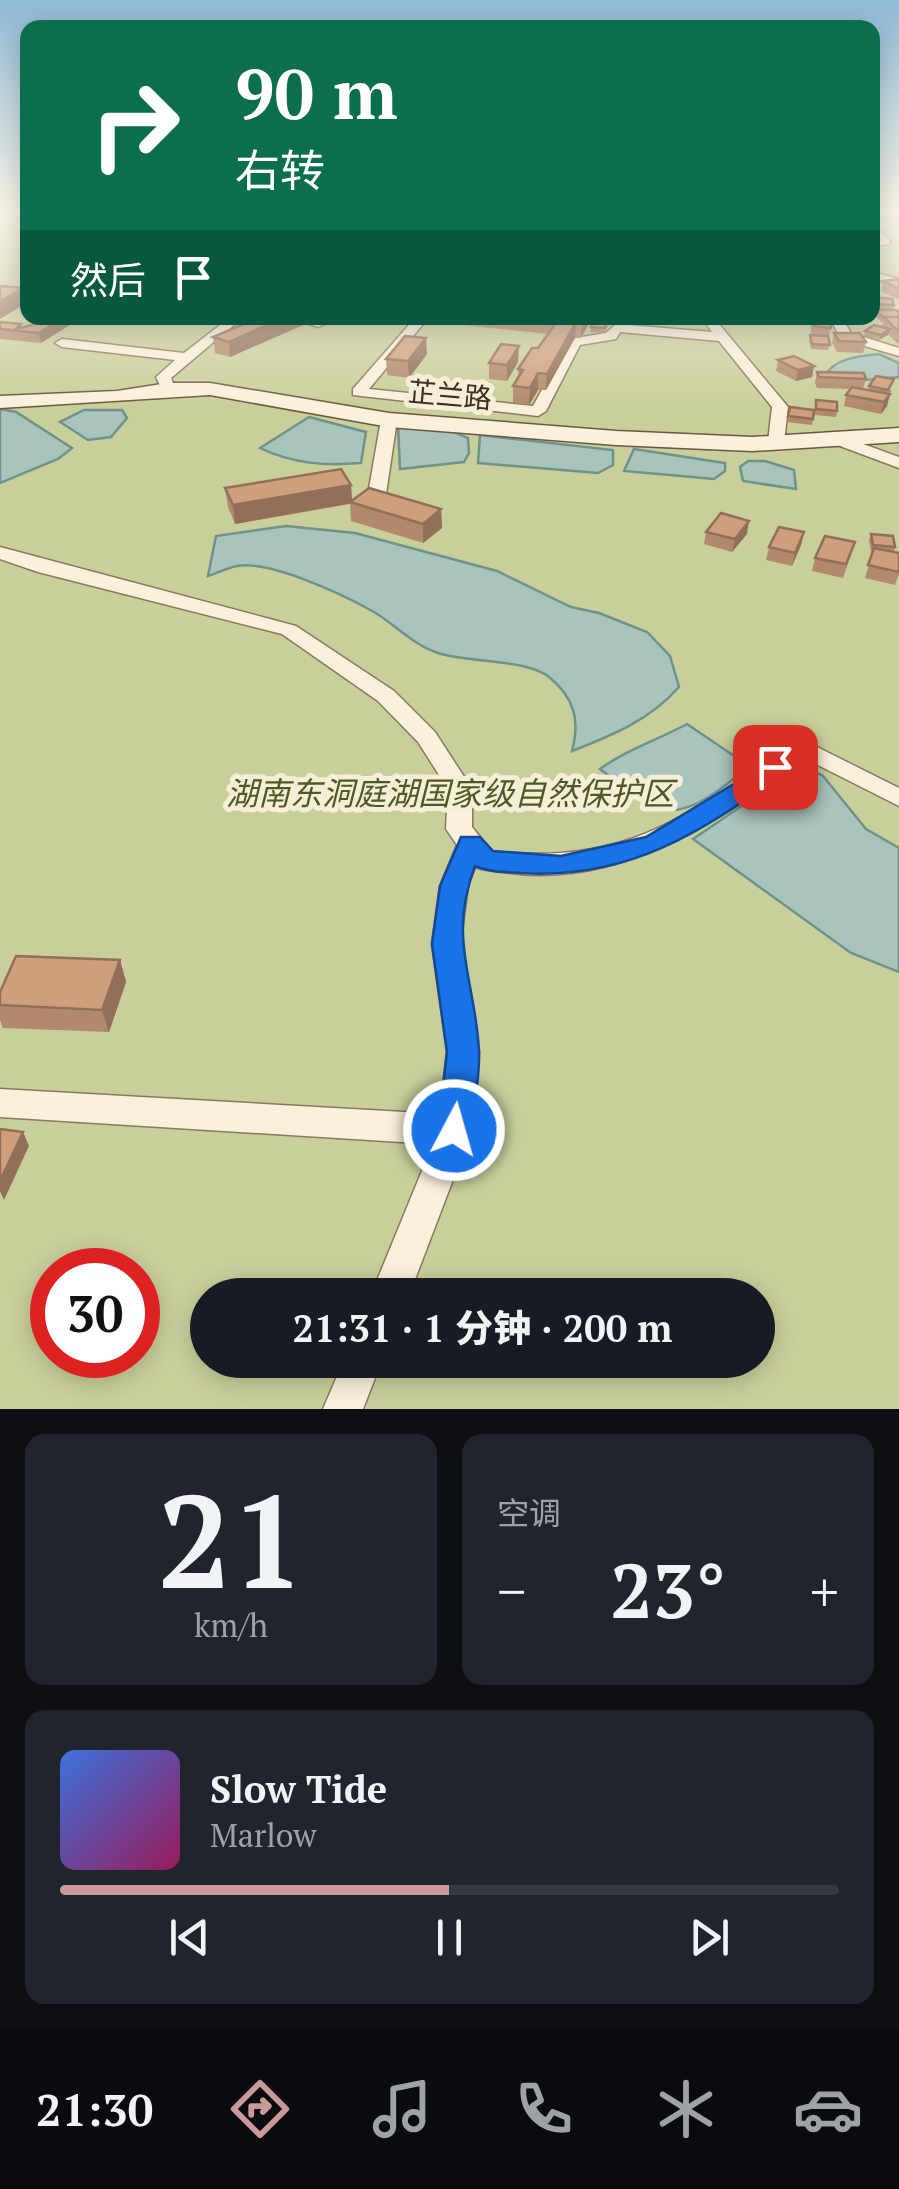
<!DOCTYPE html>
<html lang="zh">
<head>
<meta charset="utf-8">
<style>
  body { margin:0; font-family:"PT Serif","Noto Sans SC",serif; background:#20242c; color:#f1f3f6; height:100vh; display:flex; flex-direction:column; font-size:38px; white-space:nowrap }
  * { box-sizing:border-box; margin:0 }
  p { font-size:32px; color:#9ea1a6 }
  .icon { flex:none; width:55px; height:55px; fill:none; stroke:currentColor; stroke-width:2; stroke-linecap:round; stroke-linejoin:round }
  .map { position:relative; height:1409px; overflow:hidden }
  .details { display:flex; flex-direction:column; gap:25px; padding:25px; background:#0d0f14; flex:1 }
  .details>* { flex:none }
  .hud { position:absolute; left:20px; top:20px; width:860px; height:305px; border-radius:20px; box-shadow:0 5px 25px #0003; background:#0b6e4f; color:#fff; overflow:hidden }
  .speed { position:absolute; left:30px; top:1248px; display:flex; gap:20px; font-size:50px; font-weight:700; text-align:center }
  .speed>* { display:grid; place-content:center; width:130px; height:130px; border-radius:50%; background:#171b24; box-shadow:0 5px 25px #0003; line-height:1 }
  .speed .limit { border:15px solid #d22; background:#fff; color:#111 }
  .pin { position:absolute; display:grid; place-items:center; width:85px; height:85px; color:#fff; margin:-42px; border-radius:20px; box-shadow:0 5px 15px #0006 }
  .me { position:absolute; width:110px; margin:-55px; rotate:6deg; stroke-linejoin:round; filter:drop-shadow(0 0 8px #0008) }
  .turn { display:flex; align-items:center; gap:35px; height:210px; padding:0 50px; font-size:45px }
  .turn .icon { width:130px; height:130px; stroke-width:2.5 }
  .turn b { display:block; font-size:70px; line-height:85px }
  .then { display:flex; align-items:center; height:95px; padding:0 50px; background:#0003; gap:20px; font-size:38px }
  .big { font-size:75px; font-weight:800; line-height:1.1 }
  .details .tile { flex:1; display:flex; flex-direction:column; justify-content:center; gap:15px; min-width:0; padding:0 35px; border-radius:20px; background:#20242c }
  .details .dial { align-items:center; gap:0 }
  .dial b { font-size:130px; line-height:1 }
  .song { display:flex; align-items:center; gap:30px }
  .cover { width:120px; height:120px; border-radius:15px; background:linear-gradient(135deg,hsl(220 70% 55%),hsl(330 70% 35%)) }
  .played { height:10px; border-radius:5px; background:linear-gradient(90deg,#cc999b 50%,#363941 50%) }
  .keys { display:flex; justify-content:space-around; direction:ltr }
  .heat { display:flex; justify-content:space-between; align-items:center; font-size:55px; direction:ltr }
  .details .tiles { flex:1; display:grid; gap:25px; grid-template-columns:1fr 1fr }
  .tile:last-child { grid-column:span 2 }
  .trip { position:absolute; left:190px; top:1278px; width:585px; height:100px; border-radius:50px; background:#171b24; box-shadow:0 5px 25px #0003; font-weight:800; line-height:100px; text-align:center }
  .menu { display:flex; height:160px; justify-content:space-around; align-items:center; background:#090b0e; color:#9ea1a6 }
  .menu .icon { width:70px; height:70px }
  .menu .on { color:#cc999b }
  .menu b { font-size:45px; color:#f1f3f6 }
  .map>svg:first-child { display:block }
  .green { fill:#c9cf9b; fill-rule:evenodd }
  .water { fill:#a9c4bc; stroke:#6f938a; stroke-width:2.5 }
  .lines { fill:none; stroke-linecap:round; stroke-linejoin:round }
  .street-casing { stroke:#8d765c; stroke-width:3 }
  .secondary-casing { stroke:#6f573f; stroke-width:3 }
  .street { fill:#faf1dc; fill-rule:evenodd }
  .secondary { fill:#faf1dc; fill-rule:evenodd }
  .wall { fill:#b2896c }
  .shaded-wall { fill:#916f58 }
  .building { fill:#cf9f7d; stroke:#916f58; stroke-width:2.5 }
  .route { fill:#1a73e8; stroke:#114b97; stroke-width:2.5 }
  .labels { text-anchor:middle; stroke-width:10; stroke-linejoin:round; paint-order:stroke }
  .far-street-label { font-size:28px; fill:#3d2e20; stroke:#f7eed8 }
  .park-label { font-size:32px; font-style:italic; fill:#4d5a26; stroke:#f7eed8 }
</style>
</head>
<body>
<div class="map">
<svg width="899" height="1409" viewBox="0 0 899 1409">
  <rect width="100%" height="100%" fill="#f0e4c8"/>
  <path class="green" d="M0,210H27L28,318H872L873,210H899V1409H0ZM52,1270H138V1355H52ZM208,1295H758V1360H208Z"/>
  <g class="water">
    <path d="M879,354L899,363V377L843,382L824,377C834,358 859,356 879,354Z"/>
    <path d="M0,409L16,412L72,448L58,459L0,483Z"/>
    <path d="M84,410H122L127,418L111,437L88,440L60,422Z"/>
    <path d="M309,417L366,432L361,463C326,466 293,464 260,448Z"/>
    <path d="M398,426L445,428L468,438L469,453L464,462L400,469Z"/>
    <path d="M480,435L613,450V465L598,473L478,463Z"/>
    <path d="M634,449L725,463V471L714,479L624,471Z"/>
    <path d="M748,461H765L794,470L796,489L743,481L740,467Z"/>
    <path d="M286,526L355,533L497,571L571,607L599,613L647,632L670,656L679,687C650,720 613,735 572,751C580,721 575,698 549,677C527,659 469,663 438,653C413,645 396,625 374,612C344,595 270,560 237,566C227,568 217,573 208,576L216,536Z"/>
    <path d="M687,724L749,766C725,786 685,823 651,806C633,796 616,781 600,769C626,750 657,740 687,724Z"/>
    <path d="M802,765L823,776L866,829L899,848V972L851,953L693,839Z"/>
  </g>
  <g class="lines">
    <g class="street-casing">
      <g id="street">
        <path d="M872,224L890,240V244L872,246V240L877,239L872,234Z"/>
        <path d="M872,272L899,279V287L872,279Z"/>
        <path d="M229,318H242L171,378L175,389L168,393L163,392L156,377L175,360L62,347L55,343L62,339L184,353Z"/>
        <path d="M291,318H337L318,327Z"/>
        <path d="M415,318H428L369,389L533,406L570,339L606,333L616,324L712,332L702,318H714L788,407L784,442L776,447L768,442L772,407L719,341L620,332L616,339L580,345L546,411L538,416L353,395V389Z"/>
        <path d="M830,318H842L851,333L899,348V356L841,339Z"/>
        <path d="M389,415L397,420L386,494L377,499L368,494L381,420Z"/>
        <path d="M832,437H844L899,457V468L832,443Z"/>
        <path d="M0,547L296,626L394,691L435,732L472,789V827L492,852C596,860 645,842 732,786C754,772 778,747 803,740L899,788V806L804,758C721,818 628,884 520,874C505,872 489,872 475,867L468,886L460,944L479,1051L472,1130L409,1295H371L433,1144L0,1117V1089L440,1114L447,1051L432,944L440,886L457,845L446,829L448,789L418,742L378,701L282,634L38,572L0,559Z"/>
        <path d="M344,1360H382L363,1409H323Z"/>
      </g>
    </g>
    <g class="secondary-casing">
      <path id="secondary" d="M168,383H210L389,413L616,431L752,437L899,428V442L752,451L616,445L389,427L210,395L0,408V396L117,391Z"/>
    </g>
    <use href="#street" class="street"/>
    <use href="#secondary" class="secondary"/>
  </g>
  <g class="wall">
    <path d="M899,279V299H897L881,291L883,281Z"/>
    <path d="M0,286L24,288L25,296L27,295L28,310L21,309V306L0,319Z"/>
    <path d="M873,297L894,305L893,310L899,312V345L888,334L879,340L864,336L865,331L882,327L883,323L874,316L875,310H886L874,309L872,303Z"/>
    <path d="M45,318H81L41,343L0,339V322L21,324V328L32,325Z"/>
    <path d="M258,318H319L230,357L215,353L213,337Z"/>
    <path d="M435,318H592L581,338H575L546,390H538L529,405L513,403V386L518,379V369L538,348L548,334L435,322Z"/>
    <path d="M802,318H831V328L828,338L830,345L828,350L811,349L809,340L811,335V320H804Z"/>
    <path d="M846,318H869L868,321H850Z"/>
    <path d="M608,326L604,333L590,332L591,327Z"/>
    <path d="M834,333L866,342L863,353L837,352L832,343Z"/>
    <path d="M427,354L409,378L387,375L386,359Z"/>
    <path d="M778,360L814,366L812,377L796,381L776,371Z"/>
    <path d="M518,362L507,381L489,379V363Z"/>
    <path d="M817,372L866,379L863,389L868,390L869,386L892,390L889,394L887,406L881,414L844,406L846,395L850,389L817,388L815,383Z"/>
    <path d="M816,400L837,411L836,417L814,415Z"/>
    <path d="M790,407L814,410L812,425L787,422Z"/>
    <path d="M351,485L352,501L441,509L442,528L423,543L351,521L350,504L235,524L228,507L225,488Z"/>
    <path d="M706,532L747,534L732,552L704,544Z"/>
    <path d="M804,532L801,545L792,566L766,560L769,547Z"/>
    <path d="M871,534L895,547L894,552L899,553V574L895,585L865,578L873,552H871L869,540Z"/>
    <path d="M851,555L843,578L812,571L815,558Z"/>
    <path d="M120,960L126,982L109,1032L3,1028L0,1020V992Z"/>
  </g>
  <g class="shaded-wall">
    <path d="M24,288L26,300L19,299L21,306L0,319V301Z"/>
    <path d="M63,318H81L41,343L39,333Z"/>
    <path d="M283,318H319L230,357L229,342Z"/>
    <path d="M585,318H592L581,338L582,323Z"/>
    <path d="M576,322L575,338L546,390L547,374Z"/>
    <path d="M890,329L888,335L879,340L881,335Z"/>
    <path d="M426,338L427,354L409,378L408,361Z"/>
    <path d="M519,346L518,362L507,381V365Z"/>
    <path d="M814,366L812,377L796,381L798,370Z"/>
    <path d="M538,373V390L529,405L530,388Z"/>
    <path d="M890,394L887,406L881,414L884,402Z"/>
    <path d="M351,485L352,503L235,524L233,505Z"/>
    <path d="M441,509L442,528L423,543V524Z"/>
    <path d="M749,521L747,534L732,552L735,539Z"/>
    <path d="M804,532L801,545L792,566L795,553Z"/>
    <path d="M120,960L126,982L109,1032L102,1010Z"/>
    <path d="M23,1132L29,1146L4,1200L0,1191V1181Z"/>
  </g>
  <g class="building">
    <path d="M899,279V289L883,281Z"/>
    <path d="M0,286L24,288L0,301Z"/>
    <path d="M873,297L892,299L894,305L876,304Z"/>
    <path d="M875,310H896L899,312V317L884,318Z"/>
    <path d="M884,317H899V332Z"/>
    <path d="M45,318H63L39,333L0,329V322L21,324L16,329L32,325Z"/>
    <path d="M258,318H283L229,342L213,337Z"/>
    <path d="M543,318H585L582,323L576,322L547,374L538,373L530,388L513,386L523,370L518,369L532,348H538L559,319Z"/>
    <path d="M813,318H831V328L813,326Z"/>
    <path d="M595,320L608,321L605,328L591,327Z"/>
    <path d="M874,325L890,329L881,335L865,331Z"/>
    <path d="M834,333H860L866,342L839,341Z"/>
    <path d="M810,335L828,336L830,345L812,344Z"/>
    <path d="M405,336L426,338L408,361L386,359Z"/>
    <path d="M501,344L519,346L507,365L489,363Z"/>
    <path d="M794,356L814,366L798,370L778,360Z"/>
    <path d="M817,372L864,373L866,379L819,377Z"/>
    <path d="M876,376L894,379L888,390L869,386Z"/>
    <path d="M852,387L890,394L884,402L846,395Z"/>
    <path d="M816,400L837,402V411L816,409Z"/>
    <path d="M790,407L814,410L813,419L788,416Z"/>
    <path d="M341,469L351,485L233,505L225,488Z"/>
    <path d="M369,488L441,509L423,524L350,502Z"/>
    <path d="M721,513L749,521L735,539L706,532Z"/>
    <path d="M779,527L804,532L795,553L769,547Z"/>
    <path d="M871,534L893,536L895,547L873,545Z"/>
    <path d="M825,536L855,542L846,564L815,558Z"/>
    <path d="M874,548L899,553V572L868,565Z"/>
    <path d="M16,956L120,960L102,1010L0,1005V992Z"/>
    <path d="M0,1129L23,1132L0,1181Z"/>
  </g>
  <linearGradient id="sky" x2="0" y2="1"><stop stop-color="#8fbad6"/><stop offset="0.52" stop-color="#f8f3e6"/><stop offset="1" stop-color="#f8f3e6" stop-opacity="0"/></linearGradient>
  <rect width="899" height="407" fill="url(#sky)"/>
  <path class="route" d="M775,759L784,762L787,767L784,773C700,833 628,880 521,873C506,872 489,872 475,866C447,939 476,982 479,1052C480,1077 474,1104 471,1130L466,1140L454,1145L443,1140L438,1130L447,1052L432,944L440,886L461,837H480L493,851L561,856L646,837Z"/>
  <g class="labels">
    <g class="far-street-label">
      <text transform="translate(450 395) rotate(5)" y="10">芷兰路</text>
    </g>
    <g class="park-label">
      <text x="450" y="805">湖南东洞庭湖国家级自然保护区</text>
    </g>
  </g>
</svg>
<div class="speed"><div class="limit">30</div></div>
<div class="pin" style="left:775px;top:767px;background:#d93025"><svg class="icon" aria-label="arrive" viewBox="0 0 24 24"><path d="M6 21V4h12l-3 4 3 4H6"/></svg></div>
<svg class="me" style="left:454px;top:1130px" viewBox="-20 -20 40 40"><circle r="17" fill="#1a73e8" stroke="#fff" stroke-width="3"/><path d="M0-11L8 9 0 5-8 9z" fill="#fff"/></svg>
<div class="trip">21:31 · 1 分钟 · 200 m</div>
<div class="hud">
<div class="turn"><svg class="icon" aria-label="right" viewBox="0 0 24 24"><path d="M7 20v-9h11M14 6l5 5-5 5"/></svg><div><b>90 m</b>右转</div></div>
<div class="then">然后<svg class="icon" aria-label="arrive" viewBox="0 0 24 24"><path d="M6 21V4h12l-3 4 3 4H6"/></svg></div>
</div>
</div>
<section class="details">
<div class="tiles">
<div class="tile dial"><b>21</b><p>km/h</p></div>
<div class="tile"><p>空调</p>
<div class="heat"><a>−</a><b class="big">23°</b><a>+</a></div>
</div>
<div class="tile">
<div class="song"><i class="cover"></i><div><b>Slow Tide</b><p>Marlow</p></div></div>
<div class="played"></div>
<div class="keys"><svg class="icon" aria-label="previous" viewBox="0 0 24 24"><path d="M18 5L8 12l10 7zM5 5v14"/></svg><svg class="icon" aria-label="pause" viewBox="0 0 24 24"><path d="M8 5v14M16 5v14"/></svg><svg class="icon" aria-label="next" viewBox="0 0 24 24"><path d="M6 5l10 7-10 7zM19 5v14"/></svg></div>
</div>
</div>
</section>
<nav class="menu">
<b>21:30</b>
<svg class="icon on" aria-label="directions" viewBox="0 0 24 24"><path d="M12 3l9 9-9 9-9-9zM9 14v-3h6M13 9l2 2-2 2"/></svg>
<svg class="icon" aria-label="music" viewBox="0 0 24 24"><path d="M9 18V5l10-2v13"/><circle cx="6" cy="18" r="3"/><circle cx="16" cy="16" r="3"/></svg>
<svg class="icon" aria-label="phone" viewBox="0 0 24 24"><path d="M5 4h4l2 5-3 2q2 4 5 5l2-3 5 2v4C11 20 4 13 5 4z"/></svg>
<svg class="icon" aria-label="climate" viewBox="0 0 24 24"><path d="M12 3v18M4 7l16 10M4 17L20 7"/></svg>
<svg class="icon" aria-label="car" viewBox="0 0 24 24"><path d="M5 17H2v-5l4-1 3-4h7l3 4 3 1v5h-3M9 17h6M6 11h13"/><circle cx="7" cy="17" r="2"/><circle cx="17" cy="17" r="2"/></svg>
</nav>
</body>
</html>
